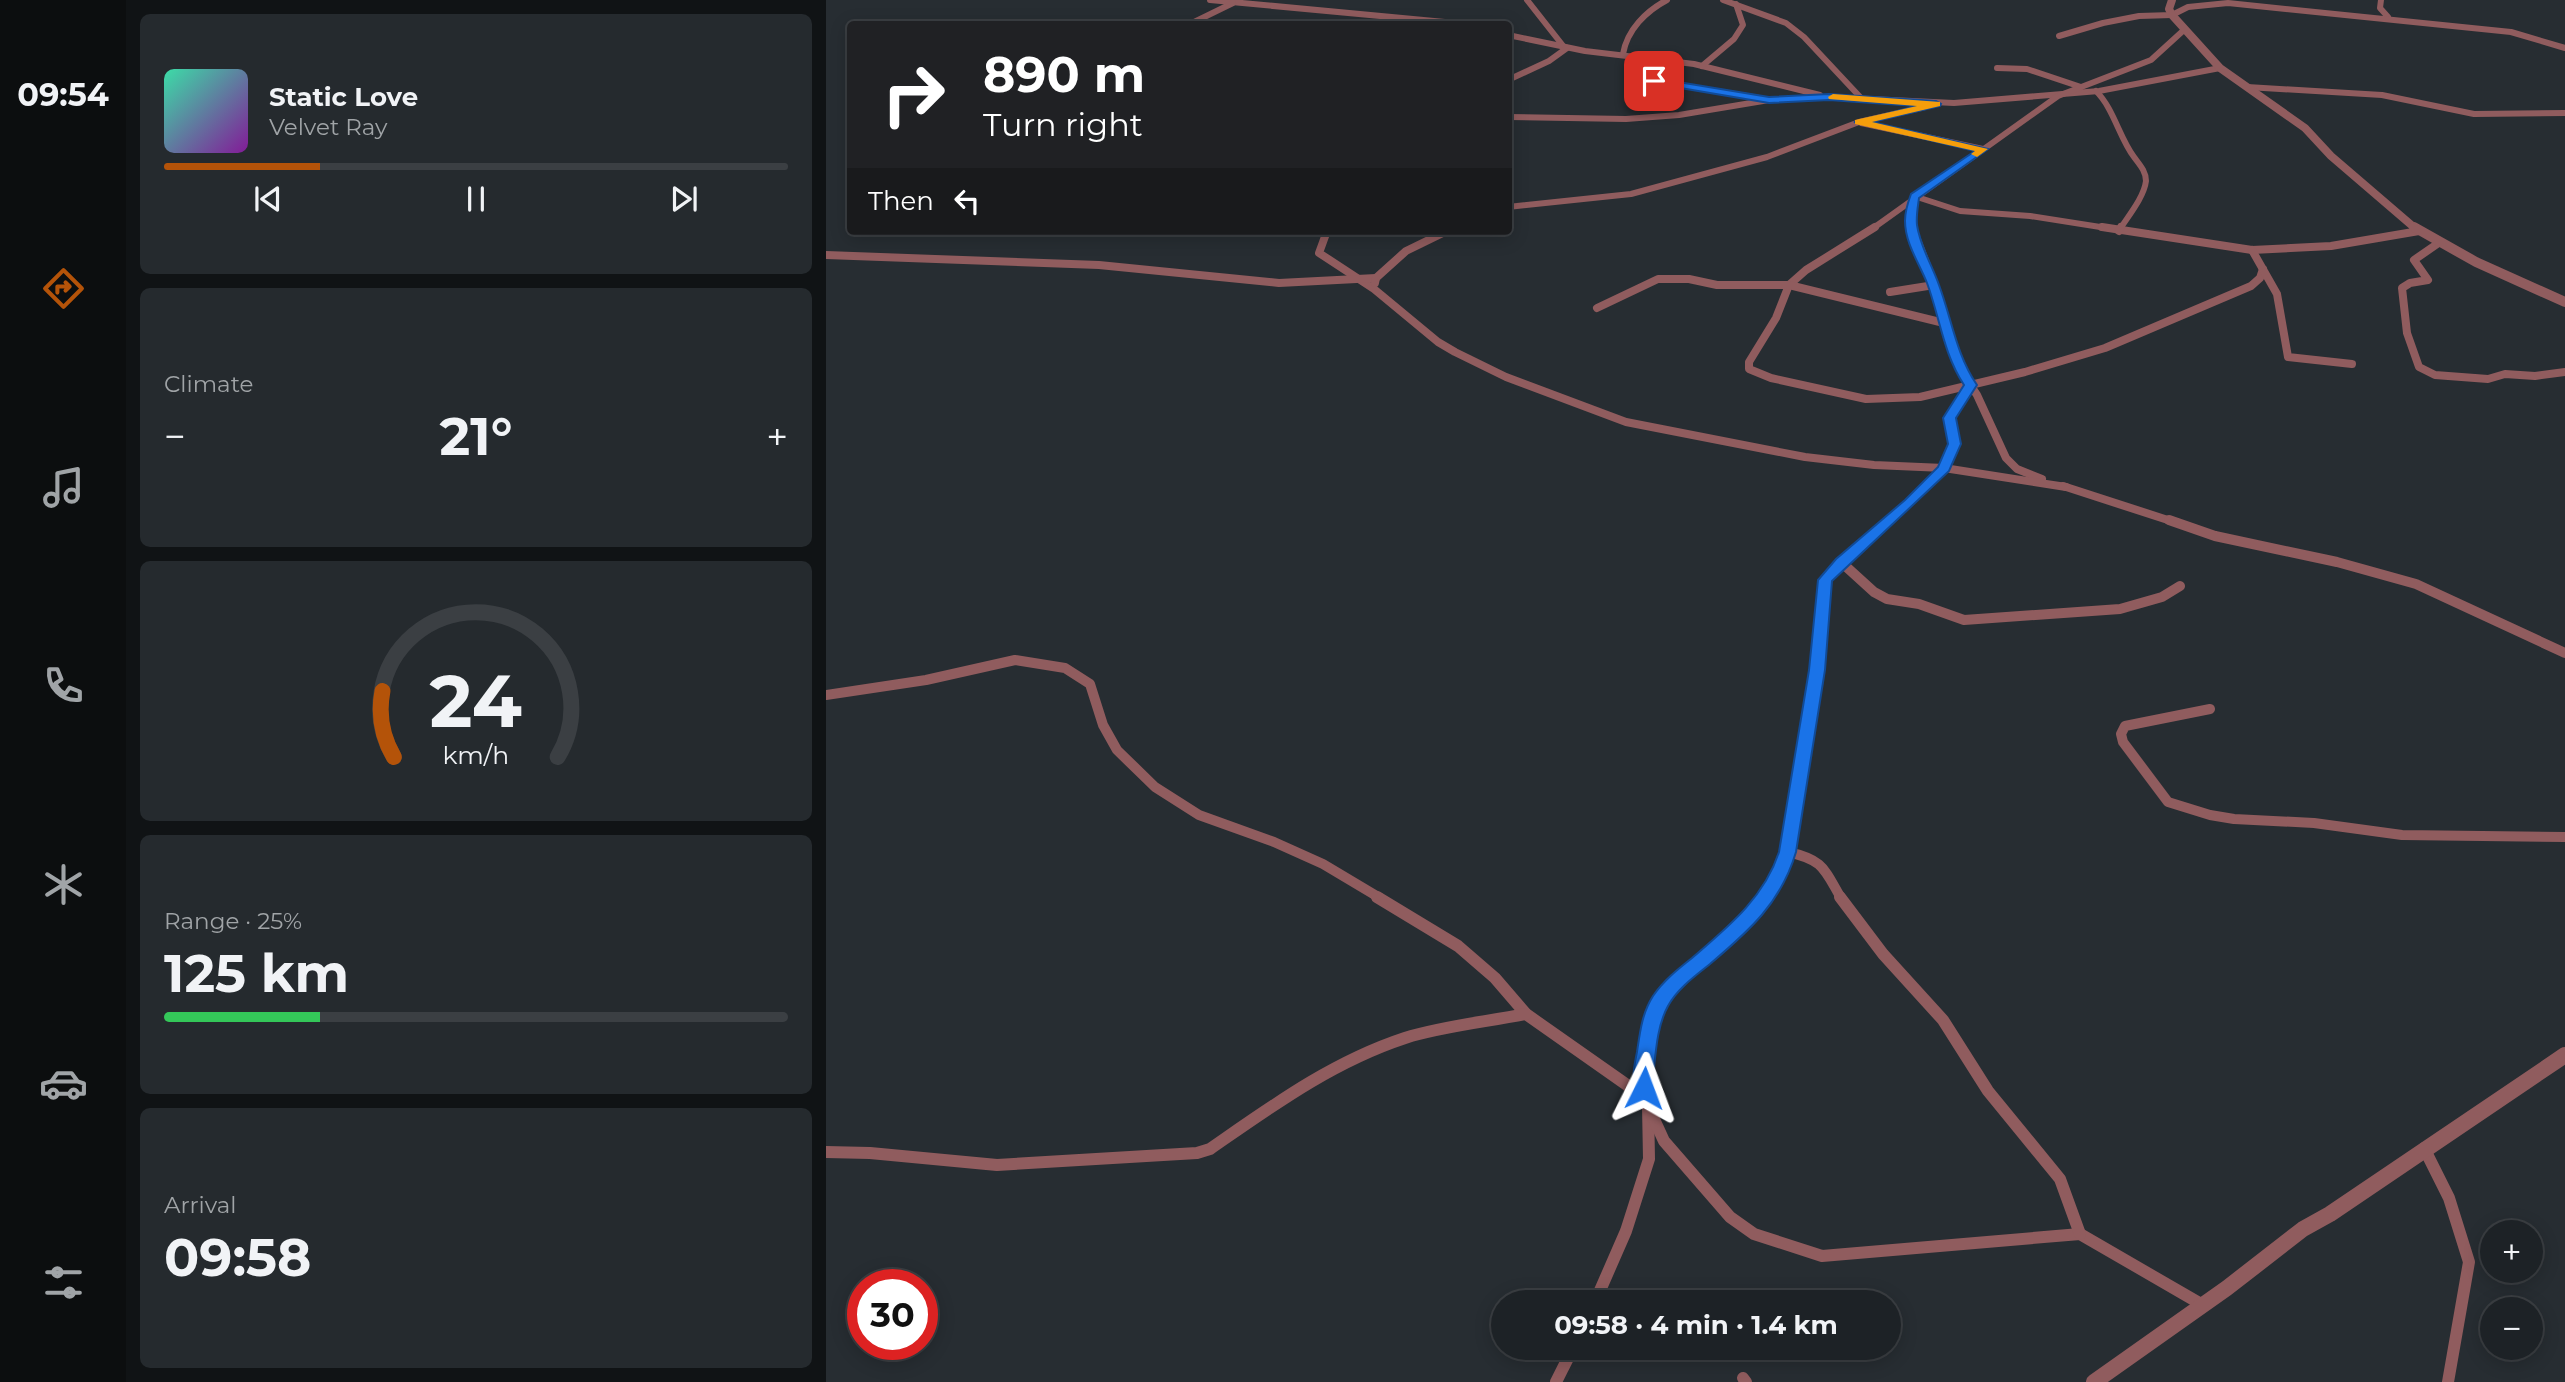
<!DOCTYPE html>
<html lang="en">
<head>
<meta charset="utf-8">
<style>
  body { margin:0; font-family:Montserrat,sans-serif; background:#252a2e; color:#f1f3f6; height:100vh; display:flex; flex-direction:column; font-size:26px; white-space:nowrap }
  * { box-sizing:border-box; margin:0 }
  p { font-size:23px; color:#a0a4a7 }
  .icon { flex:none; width:38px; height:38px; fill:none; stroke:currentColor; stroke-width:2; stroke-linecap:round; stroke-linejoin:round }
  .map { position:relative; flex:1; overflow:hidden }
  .details { display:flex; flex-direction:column; gap:14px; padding:14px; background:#101315; width:700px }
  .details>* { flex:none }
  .top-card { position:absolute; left:21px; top:21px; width:665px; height:214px; border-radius:7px; box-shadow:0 4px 18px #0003,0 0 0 2px #3b3f43; background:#202124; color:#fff; overflow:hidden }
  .tools { position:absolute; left:1654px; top:1220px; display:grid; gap:14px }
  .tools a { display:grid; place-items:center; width:63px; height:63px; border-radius:50%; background:#1d2226; box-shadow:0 4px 18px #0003,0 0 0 2px #3b3f43; font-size:35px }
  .speed { position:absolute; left:21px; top:1269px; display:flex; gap:14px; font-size:35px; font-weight:700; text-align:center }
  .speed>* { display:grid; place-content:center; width:91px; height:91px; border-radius:50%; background:#1d2226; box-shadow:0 4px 18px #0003,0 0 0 2px #3b3f43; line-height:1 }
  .speed .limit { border:10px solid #d22; background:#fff; color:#111 }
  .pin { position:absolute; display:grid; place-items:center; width:60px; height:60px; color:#fff; margin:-30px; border-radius:14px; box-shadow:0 4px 10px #0006 }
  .me { position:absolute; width:77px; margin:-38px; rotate:3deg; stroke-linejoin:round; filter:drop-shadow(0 0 5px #0008) }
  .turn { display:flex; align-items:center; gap:24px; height:147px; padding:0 21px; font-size:32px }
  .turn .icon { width:91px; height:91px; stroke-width:2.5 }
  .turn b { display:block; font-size:49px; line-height:60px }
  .then { display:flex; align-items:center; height:66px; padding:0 21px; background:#0003; gap:14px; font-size:26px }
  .big { font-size:52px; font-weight:700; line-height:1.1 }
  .details .tile { flex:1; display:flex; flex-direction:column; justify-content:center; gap:10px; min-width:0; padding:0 24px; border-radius:10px; background:#252a2e }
  .details .dial { align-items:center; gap:0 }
  .dial svg { height:182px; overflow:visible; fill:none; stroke:#3b3f43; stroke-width:7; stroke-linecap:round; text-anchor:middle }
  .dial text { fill:#f1f3f6; stroke:none }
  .song { display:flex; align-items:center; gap:21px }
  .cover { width:84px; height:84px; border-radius:10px; background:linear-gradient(135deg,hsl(160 70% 55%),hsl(290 70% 35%)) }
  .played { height:7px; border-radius:4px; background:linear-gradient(90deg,#b45309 25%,#3b3f43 25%) }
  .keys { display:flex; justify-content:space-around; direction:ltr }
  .heat { display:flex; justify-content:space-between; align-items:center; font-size:38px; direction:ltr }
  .charge { height:10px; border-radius:5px; background:linear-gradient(90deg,#34c759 25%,#3b3f43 0) }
  .trip { position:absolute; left:665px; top:1290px; width:410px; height:70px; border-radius:35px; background:#1d2226; box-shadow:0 4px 18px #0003,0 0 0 2px #3b3f43; font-weight:700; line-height:70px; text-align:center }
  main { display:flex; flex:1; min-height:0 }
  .tabs { display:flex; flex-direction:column; width:126px; justify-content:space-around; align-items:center; background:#0c0e0f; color:#a0a4a7 }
  .tabs .icon { width:49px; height:49px }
  .tabs .selected { color:#b45309 }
  .tabs b { font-size:32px; color:#f1f3f6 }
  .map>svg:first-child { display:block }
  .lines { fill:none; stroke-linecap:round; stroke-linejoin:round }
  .minor-far3 { stroke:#905c5e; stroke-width:6 }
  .minor-far2 { stroke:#905c5e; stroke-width:8 }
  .minor-far1 { stroke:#905c5e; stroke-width:10 }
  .minor { stroke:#905c5e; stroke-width:12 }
  .tertiary-far2 { stroke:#905c5e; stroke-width:8 }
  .tertiary-far1 { stroke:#905c5e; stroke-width:10 }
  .tertiary { stroke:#905c5e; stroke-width:16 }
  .route { fill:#1a73e8; stroke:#114b97; stroke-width:2 }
  .slow { fill:#f59e0b }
</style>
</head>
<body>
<main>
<nav class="tabs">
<b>09:54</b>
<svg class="icon selected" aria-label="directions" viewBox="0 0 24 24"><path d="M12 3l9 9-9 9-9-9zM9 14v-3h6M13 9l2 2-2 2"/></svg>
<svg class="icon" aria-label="music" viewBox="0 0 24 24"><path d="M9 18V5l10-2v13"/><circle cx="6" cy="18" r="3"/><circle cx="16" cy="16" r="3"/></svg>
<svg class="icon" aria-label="phone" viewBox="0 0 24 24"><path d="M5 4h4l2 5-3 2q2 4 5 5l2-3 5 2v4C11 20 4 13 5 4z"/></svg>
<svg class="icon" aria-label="climate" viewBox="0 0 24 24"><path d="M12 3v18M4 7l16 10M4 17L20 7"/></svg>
<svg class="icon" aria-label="car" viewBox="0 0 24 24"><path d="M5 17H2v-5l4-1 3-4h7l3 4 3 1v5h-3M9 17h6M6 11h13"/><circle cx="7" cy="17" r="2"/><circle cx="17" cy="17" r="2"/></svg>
<svg class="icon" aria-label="filters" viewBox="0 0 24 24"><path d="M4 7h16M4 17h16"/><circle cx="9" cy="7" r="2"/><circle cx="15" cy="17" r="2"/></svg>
</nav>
<section class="details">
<div class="tile">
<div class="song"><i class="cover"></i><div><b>Static Love</b><p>Velvet Ray</p></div></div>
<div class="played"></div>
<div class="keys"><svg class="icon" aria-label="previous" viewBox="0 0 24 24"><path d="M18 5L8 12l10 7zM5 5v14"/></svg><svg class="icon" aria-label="pause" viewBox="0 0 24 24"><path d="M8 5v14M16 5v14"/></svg><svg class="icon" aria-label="next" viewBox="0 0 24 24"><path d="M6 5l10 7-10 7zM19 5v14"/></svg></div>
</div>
<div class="tile"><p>Climate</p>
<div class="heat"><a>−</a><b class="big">21°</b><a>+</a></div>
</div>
<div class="tile dial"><svg viewBox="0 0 100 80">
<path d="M14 69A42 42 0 1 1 86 69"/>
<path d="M14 69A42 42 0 0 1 9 40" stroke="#b45309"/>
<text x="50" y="56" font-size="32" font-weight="700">24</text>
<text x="50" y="72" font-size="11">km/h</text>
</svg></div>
<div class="tile"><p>Range · 25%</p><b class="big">125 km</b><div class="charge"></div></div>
<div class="tile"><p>Arrival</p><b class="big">09:58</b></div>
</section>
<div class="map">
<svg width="1739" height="1382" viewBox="0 0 1739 1382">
  <rect width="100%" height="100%" fill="#272d32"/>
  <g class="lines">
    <g class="minor-far3">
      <path d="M384,0L640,24"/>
      <path d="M701,0L738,47"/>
      <path d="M897,0L960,23L978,37L1036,99"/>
      <path d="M1555,0L1554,8L1562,17"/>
      <path d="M364,24L407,3"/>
      <path d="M682,35L759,51L868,64L994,95"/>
      <path d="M1233,36L1277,23L1313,16L1346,15L1362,7L1402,3L1685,32L1739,48"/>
      <path d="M797,54C801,30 820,11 841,0"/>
      <path d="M834,59L827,66L828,81L933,98"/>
      <path d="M876,66L908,39L917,25L910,4"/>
      <path d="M1171,68L1201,69L1255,87"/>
      <path d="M682,80L723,61L741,48"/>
      <path d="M1421,87L1556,95L1648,114L1739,113"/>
      <path d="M1270,91C1288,109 1293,137 1308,157C1313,164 1320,171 1320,181C1318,197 1303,215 1294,229"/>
      <path d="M682,117L800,119L853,115L943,100L1003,97L1128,103L1273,91L1394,68"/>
      <path d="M1035,123L1157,149"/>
      <path d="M682,207L805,194L941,157L1033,122L1099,107"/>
      <path d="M1046,229L1232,96L1325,60L1359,29"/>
      <path d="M1086,229L1088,196L1134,211L1204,216L1287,229"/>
    </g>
    <g class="minor-far2">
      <path d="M1049,227L980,270L963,285L950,318L923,362V369L945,378L1040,399L1094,397L1199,372L1279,348L1425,286L1434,278L1437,269"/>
      <path d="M1086,227L1104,273L1122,341L1134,369L1151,395L1180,458L1191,469L1216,479"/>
      <path d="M1276,227L1426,250L1505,246L1593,231"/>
      <path d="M501,231L493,253L548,289L612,342L629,352L680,377L800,422L979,457L1048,465L1118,468L1129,444L1124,417L1144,386"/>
      <path d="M1293,231L1295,227"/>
      <path d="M1614,242L1588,260L1602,280L1584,283L1576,288L1581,333L1593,367L1609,375L1662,379L1679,374L1709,376L1739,372"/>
      <path d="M1426,250L1451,294L1462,357L1526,364"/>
      <path d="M0,255L273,265L453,283L550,278"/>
      <path d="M549,283L550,278L580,251L621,231"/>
      <path d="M1064,292L1108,285"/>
      <path d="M771,308L832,279H863L891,285H963L1118,323"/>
      <path d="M1237,486L1348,522"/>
      <path d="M1062,522L1118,468L1240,487"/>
    </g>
    <g class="minor-far1">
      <path d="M1343,520L1389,536L1511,562L1590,584L1739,653"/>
      <path d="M1015,562L1048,592L1061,599L1093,604L1138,620L1294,609L1336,597L1354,586"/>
      <path d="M0,695L100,680L189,660L239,668L264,684L277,725L291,750L329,787L373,815L448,842L497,864L554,898"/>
      <path d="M1384,709L1299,726L1295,734L1297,742L1342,802L1384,815L1408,819L1488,823L1576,835L1739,837"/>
      <path d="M962,852C998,860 998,869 1015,898"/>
      <path d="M940,898L954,877L962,852L991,670L999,580L1015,562L1064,520"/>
    </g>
    <g class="minor">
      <path d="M551,897L632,946L669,978L700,1014L801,1085L822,1106L823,1159L800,1231L769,1302"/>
      <path d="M941,897L919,923L852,980L835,1000L825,1022L818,1071L822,1106L838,1141L904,1217L928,1234L996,1256L1254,1234L1375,1304"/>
      <path d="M1014,897L1057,954L1117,1020L1162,1091L1234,1179L1254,1234"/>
      <path d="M1598,1148L1623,1198L1643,1262L1622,1382"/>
      <path d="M0,1152L44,1153L171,1165L371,1153L384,1149C446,1106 506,1062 579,1038C617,1026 660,1022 700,1014"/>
      <path d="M917,1378L920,1382"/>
      <path d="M730,1382L747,1348"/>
    </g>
    <path class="tertiary-far2" d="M1346,0L1343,9L1346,15L1394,68L1479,128L1505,156L1590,229"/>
    <path class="tertiary-far1" d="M1588,227L1650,262L1739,302"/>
    <path class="tertiary" d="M1268,1382L1401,1288L1477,1229L1504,1214L1739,1055"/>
  </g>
  <path class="route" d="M828,78L943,97L1003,94L1110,101L1115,104L1114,106L1046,122L1162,149L1093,198C1092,206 1090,216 1091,225C1094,246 1106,265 1113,285C1126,320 1130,354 1151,385L1130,418L1135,444L1123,471L1006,581L999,670L970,852C955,903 923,931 884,964C869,976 851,989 842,1006C832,1024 830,1048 828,1068C827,1077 830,1086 825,1094L818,1097L811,1094C805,1081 808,1066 811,1052C814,1032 816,1013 827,996C837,981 852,969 866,958C902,927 938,898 953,852L983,670L992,580L1010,559L1079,500L1112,467L1122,444L1117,418L1138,385C1117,353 1114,318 1101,283C1093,263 1079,243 1079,221C1079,213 1082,202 1085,194L1149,151L1028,122L1091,106L1003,100L943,103L825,83L823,81Z"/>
  <path class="slow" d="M1007,94L1114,102V106L1046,122L1162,149L1151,157L1145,154L1149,151L1029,124V120L1091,106L1003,99L1002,97Z"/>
</svg>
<div class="tools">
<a>+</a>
<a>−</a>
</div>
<div class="speed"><div class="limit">30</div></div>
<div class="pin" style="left:828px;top:81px;background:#d93025"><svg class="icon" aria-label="arrive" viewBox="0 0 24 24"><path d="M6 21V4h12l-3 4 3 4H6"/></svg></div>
<svg class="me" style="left:818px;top:1088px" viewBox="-20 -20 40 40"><path d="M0-17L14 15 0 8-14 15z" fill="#1a73e8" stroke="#fff" stroke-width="4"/></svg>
<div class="trip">09:58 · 4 min · 1.4 km</div>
<div class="top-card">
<div class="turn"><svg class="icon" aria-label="right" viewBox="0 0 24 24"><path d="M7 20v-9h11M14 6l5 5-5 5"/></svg><div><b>890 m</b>Turn right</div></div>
<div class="then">Then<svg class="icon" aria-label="left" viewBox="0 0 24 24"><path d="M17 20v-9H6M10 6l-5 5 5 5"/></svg></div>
</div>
</div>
</main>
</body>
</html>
